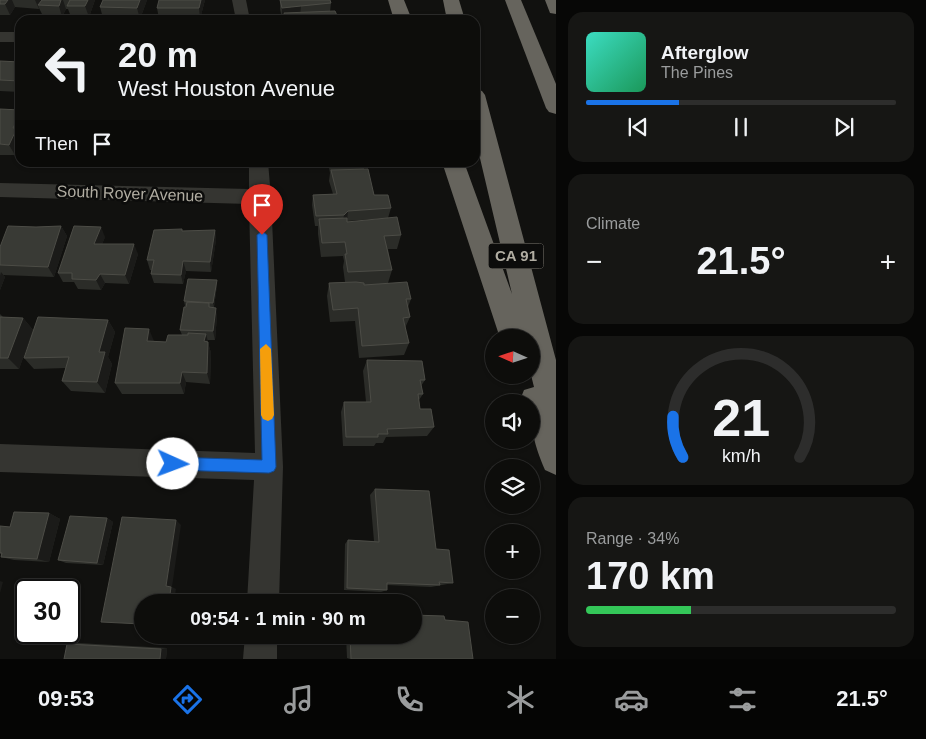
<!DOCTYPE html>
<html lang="en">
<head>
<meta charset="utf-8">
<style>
  body { margin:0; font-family:Helvetica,sans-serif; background:#161614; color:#f1f3f6; height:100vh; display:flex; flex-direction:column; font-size:19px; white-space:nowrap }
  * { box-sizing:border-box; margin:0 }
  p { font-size:16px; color:#9a9c9d }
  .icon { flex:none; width:28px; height:28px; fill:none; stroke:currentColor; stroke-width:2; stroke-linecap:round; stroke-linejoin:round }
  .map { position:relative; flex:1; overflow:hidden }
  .details { display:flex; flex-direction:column; gap:12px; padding:12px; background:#070706; width:370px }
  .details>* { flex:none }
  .hud { position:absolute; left:15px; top:15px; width:465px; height:152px; border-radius:15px; box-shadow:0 1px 4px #0004,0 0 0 1px #2d2d2c; background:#0d0d0b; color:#f1f3f6; overflow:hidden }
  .needle { width:32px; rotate:273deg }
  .controls { position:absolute; left:485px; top:329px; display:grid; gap:10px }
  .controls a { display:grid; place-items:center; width:55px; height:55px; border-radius:50%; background:#0d0d0b; box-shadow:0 1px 4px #0004,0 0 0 1px #2d2d2c; font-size:25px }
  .speed { position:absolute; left:15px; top:579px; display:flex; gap:10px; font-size:25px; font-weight:700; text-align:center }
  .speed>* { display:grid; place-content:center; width:65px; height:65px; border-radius:50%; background:#0d0d0b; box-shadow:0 1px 4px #0004,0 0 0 1px #2d2d2c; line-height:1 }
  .speed .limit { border:2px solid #111; border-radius:8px; background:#fff; color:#111 }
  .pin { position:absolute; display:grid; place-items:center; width:42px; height:42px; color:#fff; margin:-51px -21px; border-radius:50% 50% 50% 0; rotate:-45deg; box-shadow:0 0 5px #0007 }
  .pin .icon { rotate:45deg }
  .me { position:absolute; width:55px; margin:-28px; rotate:92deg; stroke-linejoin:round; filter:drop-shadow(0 0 4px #0008) }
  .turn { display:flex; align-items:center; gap:18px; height:105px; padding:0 20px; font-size:22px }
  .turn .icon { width:65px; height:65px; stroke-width:2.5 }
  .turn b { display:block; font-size:35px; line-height:42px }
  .then { display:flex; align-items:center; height:48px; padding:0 20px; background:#0003; gap:10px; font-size:19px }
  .big { font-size:38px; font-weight:600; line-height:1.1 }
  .details .widget { flex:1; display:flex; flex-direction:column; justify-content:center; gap:8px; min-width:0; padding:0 18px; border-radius:15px; background:#161614 }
  .details .dial { align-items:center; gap:0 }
  .dial svg { height:130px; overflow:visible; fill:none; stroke:#2d2d2c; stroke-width:7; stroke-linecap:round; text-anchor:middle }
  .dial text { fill:#f1f3f6; stroke:none }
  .song { display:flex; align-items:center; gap:15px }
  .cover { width:60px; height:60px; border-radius:8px; background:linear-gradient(135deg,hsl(170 70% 55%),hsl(150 70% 35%)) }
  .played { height:5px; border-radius:2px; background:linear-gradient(90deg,#1a73e8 30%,#2d2d2c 30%) }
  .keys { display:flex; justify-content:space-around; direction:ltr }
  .heat { display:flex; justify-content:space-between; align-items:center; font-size:28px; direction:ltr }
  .charge { height:8px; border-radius:4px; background:linear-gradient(90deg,#34c759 34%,#2d2d2c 0) }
  .trip { position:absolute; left:134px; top:594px; width:288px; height:50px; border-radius:25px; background:#0d0d0b; box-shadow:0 1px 4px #0004,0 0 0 1px #2d2d2c; font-weight:600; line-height:50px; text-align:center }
  .tabs { display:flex; height:80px; justify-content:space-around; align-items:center; background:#050504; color:#9a9c9d }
  .tabs .icon { width:35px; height:35px }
  .tabs .on { color:#1a73e8 }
  .tabs b { font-size:22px; color:#f1f3f6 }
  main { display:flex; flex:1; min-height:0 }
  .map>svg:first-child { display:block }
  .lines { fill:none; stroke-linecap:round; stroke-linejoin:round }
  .minor { fill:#353531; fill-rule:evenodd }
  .motorway { fill:#66645d; fill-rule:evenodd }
  .wall { fill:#2b2c28 }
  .shaded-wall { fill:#1b1b19 }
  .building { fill:#393a35; stroke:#4c4c46 }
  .route { fill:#1a73e8; stroke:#114b97 }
  .slow { fill:#f59e0b }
  .labels { text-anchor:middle; stroke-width:5; stroke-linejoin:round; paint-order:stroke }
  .shield { fill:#0c0c0b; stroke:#807d75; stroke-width:1 }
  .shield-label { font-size:15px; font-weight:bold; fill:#b1ada2 }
  .street-label { font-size:16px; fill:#b1ada2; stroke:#0c0c0b }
</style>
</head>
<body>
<main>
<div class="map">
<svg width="556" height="659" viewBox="0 0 556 659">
  <rect width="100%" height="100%" fill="#11110f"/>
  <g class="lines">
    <g class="minor">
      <path d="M232,0H246L250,20H236Z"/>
      <rect x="0" y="32" width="20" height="10"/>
      <path d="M249,162H268L271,197L283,467L279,602H247L254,480L0,472V444L255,453L249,204L0,197V183L249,189Z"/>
      <path d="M245,635H277V659H243Z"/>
    </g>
    <g class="motorway">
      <path d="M388,0H404L412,20H394Z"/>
      <path d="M443,0H459L465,20H447Z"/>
      <path d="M505,0H521L556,84V114L549,112L546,108Z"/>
      <path d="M545,0H556V14L550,13Z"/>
      <path d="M475,89L482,91L485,95L556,360V475L545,470C534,444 531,431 531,402H521L520,400L524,390L534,387L531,375V338H500L442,162H464L512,294L475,137Z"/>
    </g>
  </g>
  <g class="wall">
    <path d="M0,0H95L89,17H71L68,9H66L62,17L43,16L39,8V9L15,7L10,15H0Z"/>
    <path d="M147,0L140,19L103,18L100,7Z"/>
    <path d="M205,0L200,19H159L157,8Z"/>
    <path d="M280,0H330L331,3L330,12L339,20H284V19H282L280,9Z"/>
    <path d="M0,61L20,62V92L0,91Z"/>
    <path d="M0,109L20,110V148L19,147L15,155H0Z"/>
    <path d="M328,162H365L364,169L374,195L391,208L388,218L347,221L401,235L397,249H388L392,270L388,283L411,299L408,307L410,317L405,328L409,343L404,355L359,358L355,321L330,322L327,296L329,283L345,282L343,267L344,261L343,256L321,257L318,234V226H315L312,205L313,195L333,194L329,181L330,173Z"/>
    <path d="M61,226L67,236L54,277L3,275L5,277L0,290V247L36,227Z"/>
    <path d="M215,230L216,240L211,272L186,271L183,284L154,283L151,274L152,270H150L147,260L183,231Z"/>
    <path d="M105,237L102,244L138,254L129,284L105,283L101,290L78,289L74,282H63L58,273Z"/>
    <path d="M217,285L214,307L217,316L215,340H207L211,353L210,384L186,382L184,394H122L115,383L154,341L166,342L182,335L180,330L187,306H185L184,301Z"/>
    <path d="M0,314L3,317L23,318L33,330L19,369H0Z"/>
    <path d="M108,320L115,332L108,357L112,364L105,393L71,391L62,381L66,368L34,369L24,358Z"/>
    <path d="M367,360L425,380L421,386L423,394L419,400L420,409L434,427L427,436L386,437L383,443H376L374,446H343L341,412L344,402H366L363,371Z"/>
    <path d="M375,489L436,549L453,583L431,587L387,585V590L381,592L344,590L345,544L348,540L374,541L370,495Z"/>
    <path d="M49,513L60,519L49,562L14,560L1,557L0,526L10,527Z"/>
    <path d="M107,518L113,522L103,565L66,563L58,560Z"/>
    <path d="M445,620L473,659H350L347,658L346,635H412Z"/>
    <path d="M78,643L167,648L166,659H64L67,644Z"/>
  </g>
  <g class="shaded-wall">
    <path d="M8,0H12L15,7L10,15L5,4Z"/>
    <path d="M35,0H43L38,5L39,8V9Z"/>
    <path d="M61,0H63L66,9L62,17L59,6Z"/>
    <path d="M88,0H95L89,17L85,6Z"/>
    <path d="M140,0H147L140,19L137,8Z"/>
    <path d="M201,0H205L200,19L199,8Z"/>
    <path d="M301,6L300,17L284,13V19H282V8Z"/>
    <path d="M20,114V145H18L19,147L15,155L9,145L13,128Z"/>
    <path d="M348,211L347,221L342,225L344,215Z"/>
    <path d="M61,226L67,236L54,277L48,267Z"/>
    <path d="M101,227L105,237L98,254L94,244Z"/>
    <path d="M215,230L216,240L211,272L210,262Z"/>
    <path d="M134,244L138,254L129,284L125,275Z"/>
    <path d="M183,261L186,271L183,284L181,275Z"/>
    <path d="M1,272L5,277L0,290V276Z"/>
    <path d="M100,274L105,283L101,290L96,280Z"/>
    <path d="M217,280V285L214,307L213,303Z"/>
    <path d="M216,308L217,316L215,340L213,331Z"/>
    <path d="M23,318L33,330L19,369L8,358Z"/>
    <path d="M108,320L115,332L108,357L112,364L105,393L97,382L99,352Z"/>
    <path d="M149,329L154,341L152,352L147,341Z"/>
    <path d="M206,334L211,353L210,384L207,373L204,341Z"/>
    <path d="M182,372L186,382L184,394L180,383Z"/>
    <path d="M49,513L60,519L49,562L37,559Z"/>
    <path d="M107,518L113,522L103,565L97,563Z"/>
    <path d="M176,520L181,525L172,587L176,589L174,602H169L166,586Z"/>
    <path d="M0,581L3,582L0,593Z"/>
    <path d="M167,648L166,659H160L161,649Z"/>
  </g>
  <g class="building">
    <path d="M0,0H8L5,4H0Z"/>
    <path d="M42,0H61L59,6L38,5Z"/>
    <path d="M70,0H88L85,6H67Z"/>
    <path d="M103,0H140L137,8L100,7Z"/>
    <path d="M159,0H201L199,8H157Z"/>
    <path d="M280,0H330L331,3L301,6L282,8Z"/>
    <path d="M335,11L339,20H286L284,13Z"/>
    <path d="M0,61L20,62V81L0,80Z"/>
    <path d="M0,109L20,110V114L13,128H17L9,145L0,144Z"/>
    <path d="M368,169L374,195H388L391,208L348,211L344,215L316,216L313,195L337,194L331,170Z"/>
    <path d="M397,217L401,235L384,236L392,270L348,272L345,254H347L345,242L322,243L319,219L347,218V222Z"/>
    <path d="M8,226L36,227L61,226L48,267L0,265V247Z"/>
    <path d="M74,226L101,227L94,244H134L125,275L100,274L96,280L72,279V273H58Z"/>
    <path d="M182,229V231L215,230L210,262L183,261L181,275L151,274L154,260H147L154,230Z"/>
    <path d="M188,279L217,280L213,303L184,301Z"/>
    <path d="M356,282L364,283V285L407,282L411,299H406L410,317L403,318L409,343L362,346L358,308L333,310L329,283Z"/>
    <path d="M187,302L209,303V307L216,308L213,331L180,330L184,307H186Z"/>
    <path d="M0,317L23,318L8,358H0Z"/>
    <path d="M38,317L108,320L99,352H105L97,382L62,381L69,357L24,358Z"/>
    <path d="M125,328L149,329L147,341L166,342L168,335H188V333L206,334L204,341L208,342L207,373L182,372L180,383H115Z"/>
    <path d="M367,360L422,361L425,380H420L423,394H418L420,409H431L434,427L387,429L388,434H378V437H346L344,402H371Z"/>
    <path d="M375,489L429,491L436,549L449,550L453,583L439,582L440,585L387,583V590L347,588L348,540L379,542Z"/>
    <path d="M14,512L49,513L37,559L1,557L2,553H0V526L10,527Z"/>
    <path d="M70,516L107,518L97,563L58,560Z"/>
    <path d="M122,517L176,520L166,586L171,587L169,602H142V624L101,622Z"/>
    <path d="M412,615L444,616L445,620L468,622L473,659H351L350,635H412Z"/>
    <path d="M67,644L161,649L160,659H64Z"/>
  </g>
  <path class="route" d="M262,231L267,235L276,467L274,471L269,473L173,470L168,468L167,464L168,459L173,457L262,460L257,235Z"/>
  <path class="slow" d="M266,344L271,349L274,415L272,419L268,421L263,419L261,415L260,349Z"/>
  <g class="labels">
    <rect class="shield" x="488.5" y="243.5" width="55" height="25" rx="4"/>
    <g class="shield-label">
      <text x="516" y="261">CA 91</text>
    </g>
    <g class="street-label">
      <text transform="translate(130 193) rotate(2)" y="6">South Royer Avenue</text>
    </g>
  </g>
</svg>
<div class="controls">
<a><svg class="needle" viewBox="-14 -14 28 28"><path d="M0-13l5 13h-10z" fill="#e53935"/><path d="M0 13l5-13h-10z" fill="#9a9c9d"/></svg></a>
<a><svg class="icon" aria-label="sound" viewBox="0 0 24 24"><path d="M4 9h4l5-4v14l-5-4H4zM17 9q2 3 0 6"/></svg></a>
<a><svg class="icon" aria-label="layers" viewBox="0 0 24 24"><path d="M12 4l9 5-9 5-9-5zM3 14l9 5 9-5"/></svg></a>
<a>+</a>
<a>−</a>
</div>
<div class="speed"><div class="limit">30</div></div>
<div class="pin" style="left:262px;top:235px;background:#d93025"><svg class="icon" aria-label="arrive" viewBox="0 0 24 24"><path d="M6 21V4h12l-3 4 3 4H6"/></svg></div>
<svg class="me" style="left:173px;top:464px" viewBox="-20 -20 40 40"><circle r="19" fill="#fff"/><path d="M0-13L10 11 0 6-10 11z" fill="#1a73e8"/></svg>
<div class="trip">09:54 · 1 min · 90 m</div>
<div class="hud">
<div class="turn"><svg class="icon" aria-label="left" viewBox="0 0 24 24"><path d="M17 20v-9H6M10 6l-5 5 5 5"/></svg><div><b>20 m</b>West Houston Avenue</div></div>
<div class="then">Then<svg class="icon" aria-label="arrive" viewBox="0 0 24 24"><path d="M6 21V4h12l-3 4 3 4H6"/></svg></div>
</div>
</div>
<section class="details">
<div class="widget">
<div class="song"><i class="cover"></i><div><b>Afterglow</b><p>The Pines</p></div></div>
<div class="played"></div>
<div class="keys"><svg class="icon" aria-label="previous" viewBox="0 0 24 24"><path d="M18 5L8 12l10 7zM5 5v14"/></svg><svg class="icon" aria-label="pause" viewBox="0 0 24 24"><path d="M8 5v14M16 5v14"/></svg><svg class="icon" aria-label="next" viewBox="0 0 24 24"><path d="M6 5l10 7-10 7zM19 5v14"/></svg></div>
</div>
<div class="widget"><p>Climate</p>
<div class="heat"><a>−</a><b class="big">21.5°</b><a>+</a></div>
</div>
<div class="widget dial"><svg viewBox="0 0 100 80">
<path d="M14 69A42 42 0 1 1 86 69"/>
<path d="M14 69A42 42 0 0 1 8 44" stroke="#1a73e8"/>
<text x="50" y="56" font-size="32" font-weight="700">21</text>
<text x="50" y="72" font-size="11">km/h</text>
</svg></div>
<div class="widget"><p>Range · 34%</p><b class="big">170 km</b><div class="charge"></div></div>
</section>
</main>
<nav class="tabs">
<b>09:53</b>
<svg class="icon on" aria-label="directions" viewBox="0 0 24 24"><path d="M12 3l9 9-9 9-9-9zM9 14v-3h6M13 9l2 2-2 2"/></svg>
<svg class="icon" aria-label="music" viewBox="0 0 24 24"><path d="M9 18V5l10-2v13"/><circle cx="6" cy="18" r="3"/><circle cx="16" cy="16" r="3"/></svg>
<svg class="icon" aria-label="phone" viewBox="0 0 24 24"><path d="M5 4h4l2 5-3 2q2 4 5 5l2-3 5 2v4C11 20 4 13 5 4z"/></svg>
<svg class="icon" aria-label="climate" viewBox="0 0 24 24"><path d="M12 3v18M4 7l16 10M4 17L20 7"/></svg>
<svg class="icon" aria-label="car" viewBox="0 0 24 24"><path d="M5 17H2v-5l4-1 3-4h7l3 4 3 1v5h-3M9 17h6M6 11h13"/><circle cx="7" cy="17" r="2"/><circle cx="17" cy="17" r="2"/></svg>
<svg class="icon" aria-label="filters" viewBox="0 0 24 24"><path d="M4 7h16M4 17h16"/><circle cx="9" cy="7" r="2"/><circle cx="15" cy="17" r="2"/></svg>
<b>21.5°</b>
</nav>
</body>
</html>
